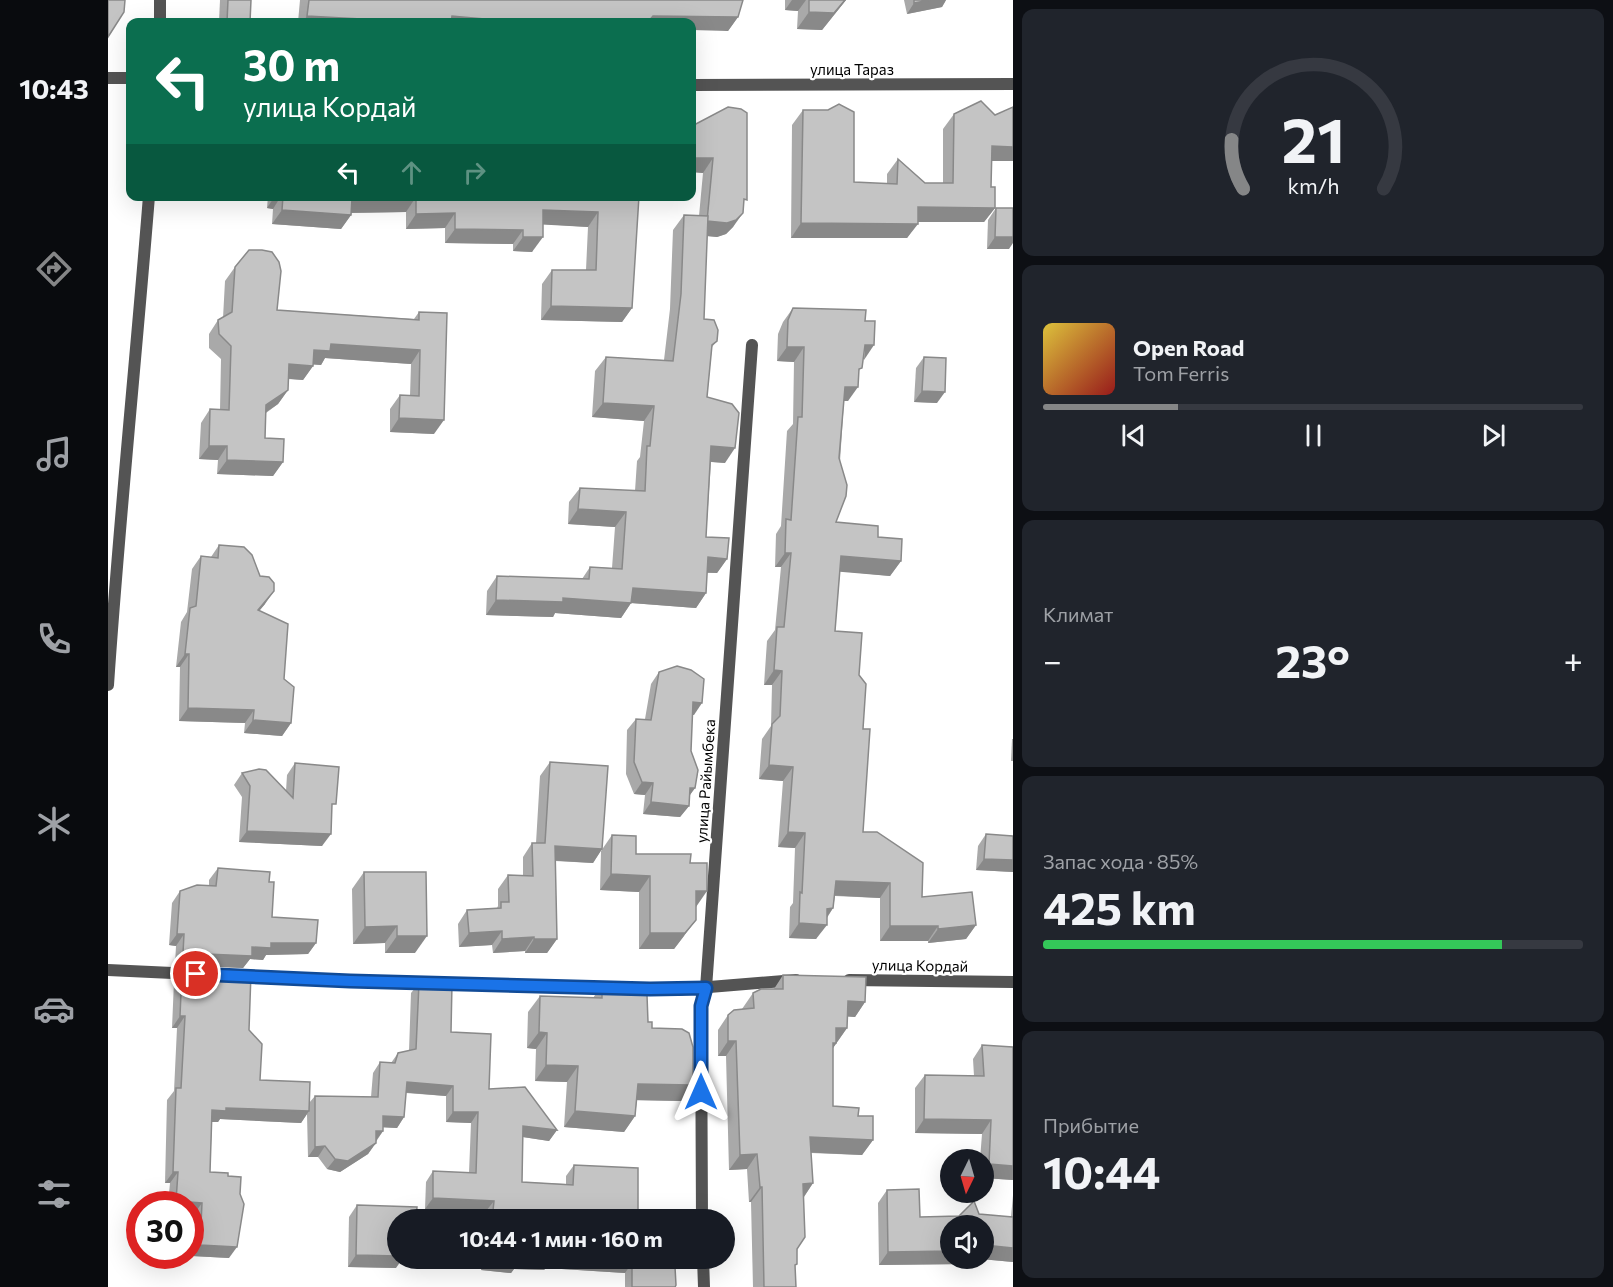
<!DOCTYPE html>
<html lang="ru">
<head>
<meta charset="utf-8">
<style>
  body { margin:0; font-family:Commissioner,sans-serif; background:#20242c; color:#f1f3f6; height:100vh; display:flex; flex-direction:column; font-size:22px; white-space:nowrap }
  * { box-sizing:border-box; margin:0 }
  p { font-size:20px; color:#9ea1a6 }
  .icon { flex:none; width:33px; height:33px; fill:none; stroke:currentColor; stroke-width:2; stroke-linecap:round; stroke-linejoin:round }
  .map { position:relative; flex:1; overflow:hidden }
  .side { display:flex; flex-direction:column; gap:9px; padding:9px; background:#0d0f14; width:600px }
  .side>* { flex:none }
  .top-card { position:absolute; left:18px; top:18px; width:570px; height:183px; border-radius:12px; box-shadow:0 6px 24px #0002; background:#0b6e4f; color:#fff; overflow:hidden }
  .needle { width:39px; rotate:185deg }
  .fabs { position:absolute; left:832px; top:1149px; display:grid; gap:12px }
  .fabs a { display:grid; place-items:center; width:54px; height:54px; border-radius:50%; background:#171b24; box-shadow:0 6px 24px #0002; font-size:30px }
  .speed { position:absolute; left:18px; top:1191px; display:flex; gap:12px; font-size:30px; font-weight:700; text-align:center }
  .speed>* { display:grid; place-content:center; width:78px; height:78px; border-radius:50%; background:#171b24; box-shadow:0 6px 24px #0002; line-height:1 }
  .speed .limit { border:9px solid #d22; background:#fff; color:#111 }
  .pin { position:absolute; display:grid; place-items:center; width:51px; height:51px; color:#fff; margin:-26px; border:3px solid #fff; border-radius:50%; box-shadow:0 2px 6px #0007 }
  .me { position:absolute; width:66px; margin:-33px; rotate:0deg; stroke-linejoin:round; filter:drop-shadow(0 0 4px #0008) }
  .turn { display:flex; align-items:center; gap:21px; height:126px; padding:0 18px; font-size:27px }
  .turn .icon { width:78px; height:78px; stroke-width:2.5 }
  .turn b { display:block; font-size:42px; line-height:51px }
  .lanes { display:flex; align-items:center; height:57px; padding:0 18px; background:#0003; justify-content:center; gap:30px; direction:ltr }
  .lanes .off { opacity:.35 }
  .big { font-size:45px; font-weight:700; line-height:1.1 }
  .side .widget { flex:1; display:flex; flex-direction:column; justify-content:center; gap:9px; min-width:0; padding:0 21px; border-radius:12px; background:#20242c }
  .side .dial { align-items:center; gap:0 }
  .dial svg { height:156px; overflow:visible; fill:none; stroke:#363941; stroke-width:7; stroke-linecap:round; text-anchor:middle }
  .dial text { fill:#f1f3f6; stroke:none }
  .song { display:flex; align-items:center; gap:18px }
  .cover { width:72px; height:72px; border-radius:9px; background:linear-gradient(135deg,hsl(50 70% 55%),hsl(0 70% 35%)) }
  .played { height:6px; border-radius:3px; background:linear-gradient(90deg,#858687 25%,#363941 25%) }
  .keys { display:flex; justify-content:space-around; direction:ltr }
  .heat { display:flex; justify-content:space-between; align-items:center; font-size:33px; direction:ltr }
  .charge { height:9px; border-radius:4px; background:linear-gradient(90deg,#34c759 85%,#363941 0) }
  .trip { position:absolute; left:279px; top:1209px; width:348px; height:60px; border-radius:30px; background:#171b24; box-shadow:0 6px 24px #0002; font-weight:700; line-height:60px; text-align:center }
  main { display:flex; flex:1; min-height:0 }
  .tab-bar { display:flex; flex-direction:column; width:108px; justify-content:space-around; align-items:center; background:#090b0e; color:#9ea1a6 }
  .tab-bar .icon { width:42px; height:42px }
  .tab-bar .on { color:#858687 }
  .tab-bar b { font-size:27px; color:#f1f3f6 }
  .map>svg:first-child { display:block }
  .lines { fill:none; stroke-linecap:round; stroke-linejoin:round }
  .minor { stroke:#545454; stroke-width:12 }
  .wall { fill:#a9a9a9 }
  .shaded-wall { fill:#898989 }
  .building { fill:#c4c4c4; stroke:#898989; stroke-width:1.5 }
  .route-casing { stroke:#114b97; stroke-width:15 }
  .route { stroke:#1a73e8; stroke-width:10 }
  .labels { text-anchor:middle; stroke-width:4.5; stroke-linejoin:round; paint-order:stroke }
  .street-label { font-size:15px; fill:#000; stroke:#fff }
</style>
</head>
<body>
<main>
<nav class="tab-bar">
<b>10:43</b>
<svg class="icon on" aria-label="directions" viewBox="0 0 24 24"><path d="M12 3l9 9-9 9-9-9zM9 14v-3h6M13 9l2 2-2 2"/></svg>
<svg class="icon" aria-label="music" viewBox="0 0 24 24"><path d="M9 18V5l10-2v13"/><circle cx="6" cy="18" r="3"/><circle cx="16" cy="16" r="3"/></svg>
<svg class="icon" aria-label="phone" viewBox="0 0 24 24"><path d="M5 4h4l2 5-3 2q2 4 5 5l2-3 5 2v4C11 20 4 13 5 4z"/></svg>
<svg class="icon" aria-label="climate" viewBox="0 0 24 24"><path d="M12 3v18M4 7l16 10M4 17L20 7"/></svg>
<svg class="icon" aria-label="car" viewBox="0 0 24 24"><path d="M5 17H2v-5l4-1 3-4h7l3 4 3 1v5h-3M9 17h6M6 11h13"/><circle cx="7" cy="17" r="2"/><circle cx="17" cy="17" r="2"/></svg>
<svg class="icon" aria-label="filters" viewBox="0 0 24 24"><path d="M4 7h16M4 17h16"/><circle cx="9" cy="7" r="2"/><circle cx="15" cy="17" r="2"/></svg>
</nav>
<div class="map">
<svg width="905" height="1287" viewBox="0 0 905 1287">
  <rect width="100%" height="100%" fill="#fff"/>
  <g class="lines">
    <g class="minor">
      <path d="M52,22V0"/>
      <path d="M0,78H22"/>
      <path d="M584,85L905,84"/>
      <path d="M0,685C11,522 28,359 41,196"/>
      <path d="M0,970L86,974"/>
      <path d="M127,976L242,981L565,990L688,980"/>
      <path d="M741,980L905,982"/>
      <path d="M594,1220L593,1006L598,988L644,345"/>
      <path d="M595,1258L596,1287"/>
    </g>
  </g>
  <g class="wall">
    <path d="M112,0H143L142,22H111Z"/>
    <path d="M192,0H635L630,17L620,31L584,22H190Z"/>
    <path d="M677,0H738L714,30L689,29L690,11L677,10Z"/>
    <path d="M796,0H838L834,7L799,14Z"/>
    <path d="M905,107V161H884L883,187L887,208L876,222H810L799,238H683L684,125L695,110L746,182L779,184V174L790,159L817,183H835V129L846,114L887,115Z"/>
    <path d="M584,126L636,205L625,227L618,234L609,237L599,236L596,319L609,341L604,347L599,397L617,463L603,462L598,537L619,559L609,573H599L598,593L588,608L523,603L513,618L447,613L445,617L378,615L379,591L389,576L474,579L482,567L504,568L507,527L460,524L461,502L472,488L527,491L529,461L532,457L536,421L484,417L487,371L498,357L556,360L562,309L565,230L576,215L591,216L595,173L584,172Z"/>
    <path d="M160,196H531L524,308L514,322L433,320L434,284L444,270H478L480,227L435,224L424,252L405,251V244L337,243V228L298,229V212L243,213V215L233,229L164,224L165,209L159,208Z"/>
    <path d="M888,208L901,249H879L880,220Z"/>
    <path d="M127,267L169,310L306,319L311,312L326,434L282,432V409L292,395L302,396L303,364L217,358L213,365L205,364V366L195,380L180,379V390L170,404L158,413L157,438L175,462L165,476L109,474L110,460L91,459L93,423L102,409L112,410L113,359L101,348V334L110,320L115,318L117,281Z"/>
    <path d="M685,308L755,360L740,401H736L728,522L770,537L793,561L782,576L732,571L727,631L751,675L755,729V832L814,897L868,925L858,939L820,943V941H772V898L727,896L725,908L719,918L708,939L681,938L682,907L685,903L687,848L670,847L675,781L651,779L654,739L663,726L664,685H656L659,641L667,630L673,567H667L668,534L673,526L679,431L685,424L686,362L669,361L670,334L675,322Z"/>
    <path d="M816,357L829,403L806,402L808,368Z"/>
    <path d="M111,545L157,604L151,611L176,679L183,723L174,736L136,733L137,723L71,721L72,667H68L73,622L79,612L84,569L93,556L103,557Z"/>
    <path d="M551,672L586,715H584L583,751L587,788L581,796V806L572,817L535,814L537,795L526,794L518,774L519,730L528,719H537L543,684Z"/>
    <path d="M904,739H905V761H903Z"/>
    <path d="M442,762L494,849L485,863L447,861L449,939L439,953H417V951L385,953L384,945L351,947L350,924L359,910L389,908L390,906V889L400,875L415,876V857L424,843H428L432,776Z"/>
    <path d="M187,763L224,810L214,846L131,842L134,797L126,785L134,773L178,791L179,775Z"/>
    <path d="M878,834L905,836V872L868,870L870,846Z"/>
    <path d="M504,835L528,854L588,907L576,936L566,949H531V892L492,890L493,851Z"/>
    <path d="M110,868L161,882L164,917L208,943L200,954L158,955L155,960L142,959L135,968L67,965L68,946L61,945L64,903L72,891L101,886V880Z"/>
    <path d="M256,872L307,953H277V943L245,944L244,889Z"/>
    <path d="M74,970L141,1030L152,1080L201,1103L207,1096L263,1097L265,1073L272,1062L283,1063L290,1053L301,1051L303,993L311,983L381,1089L449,1130L441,1141L415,1137L414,1182L458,1184V1176L466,1165L532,1220H377L378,1211L317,1209L318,1182L325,1171L361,1173L363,1123L338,1122V1096L298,1093L296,1117L289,1128L275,1127V1131L260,1154L232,1172L219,1169L210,1157H200L199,1114L193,1123L112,1119L110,1122H104L102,1172L121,1258L84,1256L86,1214H82V1204H60L62,1183H57L59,1100L66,1091L69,1028H64L66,981Z"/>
    <path d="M675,975L757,1002L747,1017L739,1016V1028L725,1048V1106L750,1116L765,1140L754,1155L703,1153L705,1183L696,1197L687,1268L688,1287H645L643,1202H641L639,1169L621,1170L618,1056H610V1030L620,1015L634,1009L645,993L666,989Z"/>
    <path d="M494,985L540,1022L544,1028L574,1101L529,1100L527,1116L516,1132L456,1127L459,1082L427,1081L428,1049L419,1048L420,1012L432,996L485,998Z"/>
    <path d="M874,1045L905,1180L876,1178V1160H872L874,1134L807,1133V1088L817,1075L866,1076L865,1059Z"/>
    <path d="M779,1190L812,1217L851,1216L871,1214L903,1217L905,1195V1262L862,1258H876V1226L843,1258H861L858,1264L771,1265L770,1203Z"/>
    <path d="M249,1205L288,1268L240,1267L241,1217Z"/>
    <path d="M374,1258H564L567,1287H517V1273L438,1268L436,1270L406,1269L403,1273L373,1270Z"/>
  </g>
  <g class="shaded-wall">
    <path d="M684,0H698L690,11L677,10Z"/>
    <path d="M737,0H738L714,30L689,29L701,12Z"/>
    <path d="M822,0H838L834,7L799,14L806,3Z"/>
    <path d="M199,16L308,22H195Z"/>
    <path d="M344,16L410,22H339Z"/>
    <path d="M545,16L630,17L620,31L584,30V22H470L473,19Z"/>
    <path d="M884,146L905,147V161H874Z"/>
    <path d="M584,158H605L595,173L584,172Z"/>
    <path d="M167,196H173L165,209L159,208Z"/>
    <path d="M308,197L298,212L234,213L244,199Z"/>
    <path d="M810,207L887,208L876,222H800Z"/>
    <path d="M174,210L243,215L233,229L164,224Z"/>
    <path d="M435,210L490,212L480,227L425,224Z"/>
    <path d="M347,213L337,228L298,229L308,214Z"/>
    <path d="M635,213L625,227L618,234L609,237L589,235L599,221Z"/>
    <path d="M693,223L810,224L799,238H683Z"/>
    <path d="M347,229L415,230L405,244L337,243Z"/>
    <path d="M415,237H435L424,252L405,251Z"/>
    <path d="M887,237H905V243L901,249H879Z"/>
    <path d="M443,306L524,308L514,322L433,320Z"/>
    <path d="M223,344L312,350L303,364L217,358L213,365L196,364L206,350Z"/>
    <path d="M757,345H766L756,360Z"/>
    <path d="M679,347H696L686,362L669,361Z"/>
    <path d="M181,364L205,366L195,380L172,378Z"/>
    <path d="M737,387H750L740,401H727Z"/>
    <path d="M180,390L170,404L148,419L158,405Z"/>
    <path d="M814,391L837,392L829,403L806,402Z"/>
    <path d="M495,403L546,406L536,421L484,417Z"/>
    <path d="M291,418L336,420L326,434L282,432Z"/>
    <path d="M101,446H119L110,460L91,459Z"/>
    <path d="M603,446L627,448L617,463L593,461Z"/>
    <path d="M119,460L175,462L165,476L109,474Z"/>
    <path d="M470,509L518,512L507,527L460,524Z"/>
    <path d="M677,553H683L673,567H667Z"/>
    <path d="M733,556L793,561L782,576L723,571Z"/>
    <path d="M600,557L619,559L609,573L590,572Z"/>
    <path d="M525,588L598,593L588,608L523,603L513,618L447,613L445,617L378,615L388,600L455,598Z"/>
    <path d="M166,591L157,604L141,623L150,610Z"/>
    <path d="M77,654H81L72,667H68Z"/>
    <path d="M666,670L674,671L664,685H656Z"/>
    <path d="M585,702L594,703L586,715L576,714Z"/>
    <path d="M80,708L146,710L137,723L71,721Z"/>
    <path d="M145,720L183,723L174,736L136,733Z"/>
    <path d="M661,765L685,767L675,781L651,779Z"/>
    <path d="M534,782L545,783L537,795L526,794Z"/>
    <path d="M582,788H587L579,799Z"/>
    <path d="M543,802L581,806L572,817L535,814Z"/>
    <path d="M139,831L223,834L214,846L131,842Z"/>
    <path d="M680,832L697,833L687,848L670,847Z"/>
    <path d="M447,846L494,849L485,863L437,860Z"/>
    <path d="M876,859L905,860V872L868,870Z"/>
    <path d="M503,874L542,876L531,892L492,890Z"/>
    <path d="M728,881L782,883L772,898L718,895Z"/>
    <path d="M588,891H599L588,907Z"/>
    <path d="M725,908L715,923L719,909Z"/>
    <path d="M588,920L566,949H531L542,933Z"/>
    <path d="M691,923L719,925L708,939L681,938Z"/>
    <path d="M868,925L858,939L820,943L830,929Z"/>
    <path d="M289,926L277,943L245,944L257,927Z"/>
    <path d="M782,926H830L820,941H772Z"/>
    <path d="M394,931L384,945L351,947L361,933Z"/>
    <path d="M69,934H76L68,946L61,945Z"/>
    <path d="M289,936H319L307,953H277Z"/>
    <path d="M426,937L417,951L385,953L394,939Z"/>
    <path d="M426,939H449L439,953H417Z"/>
    <path d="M163,943H208L200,954L158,955L155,960L142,959L135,968L67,965L75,953L144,947Z"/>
    <path d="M740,1001L757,1002L747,1017L729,1016Z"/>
    <path d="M72,1016H77L69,1028H64Z"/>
    <path d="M728,1028H739L718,1058Z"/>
    <path d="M431,1032L439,1033L428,1049L419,1048Z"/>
    <path d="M620,1041H628L618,1056H610Z"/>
    <path d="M438,1065L470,1066L459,1082L427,1081Z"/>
    <path d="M299,1082L345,1086L338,1096L291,1092Z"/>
    <path d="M530,1084L585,1085L574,1101L519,1100Z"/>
    <path d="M118,1108L201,1111L193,1123L112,1119L110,1122H96L104,1110Z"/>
    <path d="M467,1111L527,1116L516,1132L456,1127Z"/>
    <path d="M345,1112H370L363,1123L338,1122Z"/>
    <path d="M275,1116L296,1117L289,1128L267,1127Z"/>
    <path d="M816,1119L883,1120L874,1134L807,1133Z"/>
    <path d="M415,1126L449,1130L441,1141L408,1136Z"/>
    <path d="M268,1131H275L267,1142Z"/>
    <path d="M702,1137L765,1140L754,1155L692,1152Z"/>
    <path d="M268,1143L260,1154L232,1172L219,1169L227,1159Z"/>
    <path d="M217,1146L210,1157H200L207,1147Z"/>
    <path d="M649,1154L639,1169L621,1170L632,1155Z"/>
    <path d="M881,1164L905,1166V1180L876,1178V1171Z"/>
    <path d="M65,1172H70L62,1183H57Z"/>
    <path d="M705,1183L695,1198V1184Z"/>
    <path d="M652,1187H654L643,1202H641Z"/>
    <path d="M325,1198L386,1201L378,1211L317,1209Z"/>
    <path d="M68,1201L94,1203L86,1214H82V1204H65Z"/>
    <path d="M92,1245L129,1247L121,1258L84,1256Z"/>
    <path d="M876,1245L905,1248V1262L862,1258H876Z"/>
    <path d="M843,1251V1258H861L858,1264L771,1265L780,1252Z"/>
    <path d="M248,1255L290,1256V1258H295L288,1268L240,1267Z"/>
    <path d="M411,1258H462L524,1263L517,1273L438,1268L436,1270L406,1269L403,1273L373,1270L381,1260Z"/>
  </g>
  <g class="building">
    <path d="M0,0H17L16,12L0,37Z"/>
    <path d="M120,0H143L142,22H119Z"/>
    <path d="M201,0H635L630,17L545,16L540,22L473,19V22H410L344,16L343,22H308L199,16Z"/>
    <path d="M701,0H737L726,13L701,12Z"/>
    <path d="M806,0H822L806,3Z"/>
    <path d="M873,101L887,115L905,107V147L884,146L883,187H887V208L810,207V224L693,223L695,110H720L731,104L746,112V182L789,184L790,159L817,183H845L846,114Z"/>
    <path d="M620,107L633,109L639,113V200L636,199L635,213L628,220L619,223L599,221L605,158H584V126Z"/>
    <path d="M175,196H531L524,308L443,306L444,270H488L490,212L435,210V237H415V230L347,229V213L308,214V197L244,199L243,215L174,210Z"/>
    <path d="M888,208H905V237H887Z"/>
    <path d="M576,215L600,216L596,319L606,320L610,330L609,341L604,345L599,397L624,404L631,413L627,448L603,446L598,537L621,538L619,559L600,557L598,593L525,588L523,603L455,598V602L388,600L389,576L481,579L482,567L514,569L518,512L470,509L472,488L537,491L539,446H542L546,406L495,403L498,357L565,361L573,294Z"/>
    <path d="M141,250H154L164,252L171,262L173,271L169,310L311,320V312L339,313L336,420L291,418L292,395L311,396L312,350L223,344L222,351L206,350L205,366L181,364L180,390L158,405L157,438L176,439L175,462L119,460V446H101L102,409L121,410L123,346L111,334L110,320L124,312L127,267Z"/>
    <path d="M685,308L758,310L757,321H767L766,345H757L754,368L751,369L750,387H737L731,458L739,485L738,496L728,522L770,526V537L794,539L793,561L733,556L727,631L754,633L751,675L758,684L755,729H762L755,832H769L815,863L814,897L864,892L868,925L830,929V926H782V883L728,881L725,908L719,909V925L691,923L692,892L694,893L697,833L680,832L685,767L661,765L664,724L672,716L674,671L666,670L669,627H676L683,553H677L678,519L683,520L690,417H694L696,347H679L680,320Z"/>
    <path d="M816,357L838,358L837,392L814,391Z"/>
    <path d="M111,545L136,547L144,555L152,576L161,577L166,583V591L150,610L180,624L176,679L186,687L183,723L145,720L146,710L80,708L81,654H77L82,608L88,606L93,556L110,558Z"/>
    <path d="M569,666L583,670L596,679L594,703L585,702L583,751L590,770L587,788H582L581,806L543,802L545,783L534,782L526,762L528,719L543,720L551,672Z"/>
    <path d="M442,762L500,766L494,849L447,846L449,939H426V937L394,939V931L361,933L359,910L393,908V902H401L400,875L425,876L424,843H437Z"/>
    <path d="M187,763L231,767L228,804H224L223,834L139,831L142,786L134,773L151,769L158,770L185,798Z"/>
    <path d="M878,834L905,836V860L876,859Z"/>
    <path d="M504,835L528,836V854H583L582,863H599V891H588V920L577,933H542V876L503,874Z"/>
    <path d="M110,868L162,872L161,882H166L164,917L210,920L208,943H163V948L144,947V956L75,953L76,934H69L72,891L89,885L108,886Z"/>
    <path d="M256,872H318L319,936H289V926L257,927Z"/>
    <path d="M74,970L143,973L141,1030L154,1044L152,1080L202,1082L201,1111L118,1108V1111L104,1110L102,1172L120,1173V1176L133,1177L132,1194L136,1204L129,1247L92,1245L94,1203L68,1201L70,1172H65L68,1088H73L77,1016H72Z"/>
    <path d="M675,975L758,977L757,1002L740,1001L739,1028H728V1043H725V1106L751,1108L750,1116H765V1140L702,1137L705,1183L695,1184L697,1237L689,1249V1264L687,1265L688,1287H656L654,1187H652L649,1154L632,1155L628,1041H620V1015L626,1010L646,1008L645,993L653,989H675Z"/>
    <path d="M311,983L344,984L343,1032L383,1034L381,1089L417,1087L449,1130L415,1126L414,1182L465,1185L466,1165L530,1168V1218H532V1220H384L386,1201L325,1198V1171L368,1173L370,1112H345V1086L299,1082L296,1117L275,1116V1131H268V1143L240,1161L227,1159L217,1146L207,1147V1096L270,1097L272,1062L287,1063L290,1053L308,1049Z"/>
    <path d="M494,985L517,986L525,995H539L540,1022H544V1028L574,1029L581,1033L585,1047V1085L530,1084L527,1116L467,1111L470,1066L438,1065L439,1033L431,1032L432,996L494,998Z"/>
    <path d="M874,1045L905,1047V1166L881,1164L883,1120L816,1119L817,1075L876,1076Z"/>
    <path d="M811,1189L812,1217L851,1216L866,1201L871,1214L905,1217V1248L876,1245V1226H843V1251L780,1252L779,1190Z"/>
    <path d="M249,1205L309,1207L308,1220H290V1256L248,1255Z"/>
    <path d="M381,1258H411V1262L381,1260Z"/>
    <path d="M462,1258H564L567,1267L568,1285L567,1287H524V1263Z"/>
  </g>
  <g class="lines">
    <g class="route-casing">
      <path id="route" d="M88,974L242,981L542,989L598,988L593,1006V1092"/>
    </g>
    <use href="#route" class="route"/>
  </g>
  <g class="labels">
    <g class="street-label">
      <text x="744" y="75">улица Тараз</text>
      <text transform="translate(598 781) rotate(-86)" y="5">улица Райымбека</text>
      <text transform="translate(812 966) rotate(1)" y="5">улица Кордай</text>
    </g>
  </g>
</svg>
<div class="fabs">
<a><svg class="needle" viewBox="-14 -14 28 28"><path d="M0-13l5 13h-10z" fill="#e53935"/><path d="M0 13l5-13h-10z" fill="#9ea1a6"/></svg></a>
<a><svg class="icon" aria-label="sound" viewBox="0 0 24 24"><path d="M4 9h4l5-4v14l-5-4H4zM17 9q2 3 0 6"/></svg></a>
</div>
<div class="speed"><div class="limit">30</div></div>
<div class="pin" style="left:88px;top:974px;background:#d93025"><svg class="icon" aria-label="arrive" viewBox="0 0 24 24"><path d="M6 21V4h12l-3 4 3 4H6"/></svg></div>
<svg class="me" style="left:593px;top:1092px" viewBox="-20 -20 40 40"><path d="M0-17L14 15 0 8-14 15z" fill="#1a73e8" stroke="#fff" stroke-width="4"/></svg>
<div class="trip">10:44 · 1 мин · 160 m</div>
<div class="top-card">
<div class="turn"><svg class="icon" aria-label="left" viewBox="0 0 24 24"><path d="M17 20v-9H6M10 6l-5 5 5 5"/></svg><div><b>30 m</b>улица Кордай</div></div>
<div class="lanes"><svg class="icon" aria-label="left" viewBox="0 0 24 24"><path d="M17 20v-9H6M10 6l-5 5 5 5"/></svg><svg class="icon off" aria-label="ahead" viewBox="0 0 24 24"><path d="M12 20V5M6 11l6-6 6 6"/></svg><svg class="icon off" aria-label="right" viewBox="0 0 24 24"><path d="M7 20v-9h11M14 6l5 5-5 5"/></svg></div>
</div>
</div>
<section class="side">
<div class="widget dial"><svg viewBox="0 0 100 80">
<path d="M14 69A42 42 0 1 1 86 69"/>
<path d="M14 69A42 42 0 0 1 8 44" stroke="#858687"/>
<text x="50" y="56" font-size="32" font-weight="700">21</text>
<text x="50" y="72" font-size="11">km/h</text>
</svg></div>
<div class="widget">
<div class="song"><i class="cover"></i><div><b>Open Road</b><p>Tom Ferris</p></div></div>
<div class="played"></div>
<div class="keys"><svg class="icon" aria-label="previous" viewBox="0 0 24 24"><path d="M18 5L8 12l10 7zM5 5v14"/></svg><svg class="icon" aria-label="pause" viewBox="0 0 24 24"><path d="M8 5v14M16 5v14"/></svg><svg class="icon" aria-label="next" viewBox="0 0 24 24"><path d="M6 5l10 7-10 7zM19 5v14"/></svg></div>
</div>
<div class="widget"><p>Климат</p>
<div class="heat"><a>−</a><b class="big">23°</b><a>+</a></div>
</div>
<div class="widget"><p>Запас хода · 85%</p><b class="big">425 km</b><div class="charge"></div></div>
<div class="widget"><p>Прибытие</p><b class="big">10:44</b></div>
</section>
</main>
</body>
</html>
